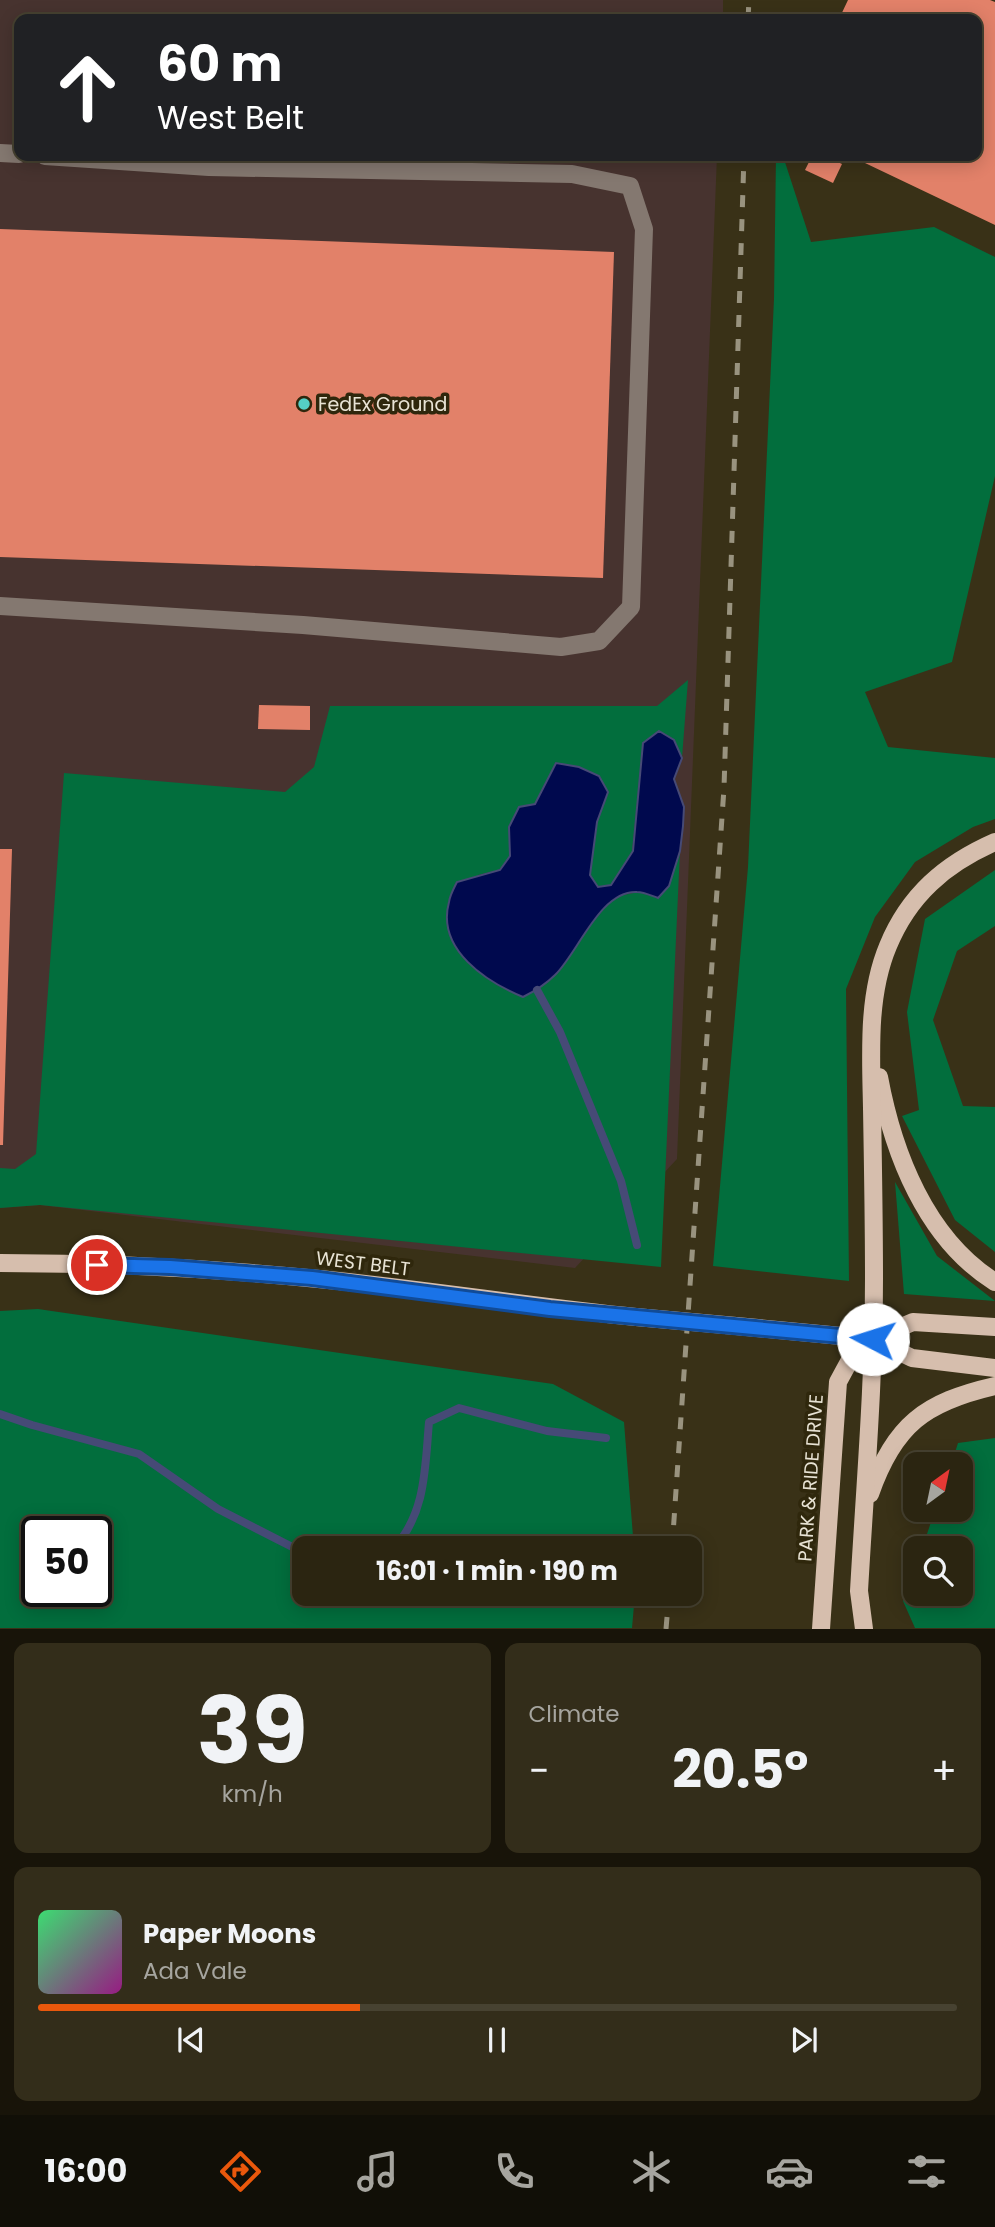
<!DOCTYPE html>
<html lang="en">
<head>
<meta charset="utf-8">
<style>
  body { margin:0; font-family:Poppins,sans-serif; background:#332d1a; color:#f1f3f6; height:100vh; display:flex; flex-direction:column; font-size:26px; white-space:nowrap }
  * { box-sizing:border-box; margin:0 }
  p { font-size:23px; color:#a6a59f }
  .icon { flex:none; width:38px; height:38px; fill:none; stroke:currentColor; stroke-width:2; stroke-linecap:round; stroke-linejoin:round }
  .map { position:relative; height:1629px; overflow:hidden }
  .drawer { display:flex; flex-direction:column; gap:14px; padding:14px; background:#181409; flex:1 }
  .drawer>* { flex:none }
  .top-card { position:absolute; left:14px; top:14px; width:968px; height:147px; border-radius:14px; box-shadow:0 4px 18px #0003,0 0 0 2px #474231; background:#202124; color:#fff; overflow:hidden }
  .needle { width:46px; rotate:33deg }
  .buttons { position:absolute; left:903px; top:1452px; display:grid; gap:14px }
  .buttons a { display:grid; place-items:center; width:70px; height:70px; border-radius:14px; background:#2b2511; box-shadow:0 4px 18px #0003,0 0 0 2px #474231; font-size:35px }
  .speed { position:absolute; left:21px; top:1516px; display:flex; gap:14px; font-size:35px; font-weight:700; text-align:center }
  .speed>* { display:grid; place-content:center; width:91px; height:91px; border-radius:50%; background:#2b2511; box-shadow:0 4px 18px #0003,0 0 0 2px #474231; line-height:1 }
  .speed .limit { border:4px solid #111; border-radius:10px; background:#fff; color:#111 }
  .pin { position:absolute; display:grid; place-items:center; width:60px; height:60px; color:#fff; margin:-30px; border:4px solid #fff; border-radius:50%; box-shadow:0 2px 7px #0007 }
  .me { position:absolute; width:77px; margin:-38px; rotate:275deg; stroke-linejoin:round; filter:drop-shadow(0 0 5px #0008) }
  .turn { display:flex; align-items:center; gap:24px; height:147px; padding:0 28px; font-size:32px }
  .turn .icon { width:91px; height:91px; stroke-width:2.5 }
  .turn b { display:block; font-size:49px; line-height:60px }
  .big { font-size:52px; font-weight:700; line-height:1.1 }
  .drawer .tile { flex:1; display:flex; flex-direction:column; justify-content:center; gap:10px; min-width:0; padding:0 24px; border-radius:14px; background:#332d1a }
  .drawer .dial { align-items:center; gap:0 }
  .dial b { font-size:91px; line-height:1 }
  .song { display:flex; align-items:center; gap:21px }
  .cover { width:84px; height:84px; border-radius:10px; background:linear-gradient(135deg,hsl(140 70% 55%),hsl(310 70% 35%)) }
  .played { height:7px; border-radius:4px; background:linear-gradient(90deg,#ea580c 35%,#474231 35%) }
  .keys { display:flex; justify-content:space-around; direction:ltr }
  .heat { display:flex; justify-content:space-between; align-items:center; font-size:38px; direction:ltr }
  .drawer .tiles { flex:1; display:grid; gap:14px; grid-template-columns:1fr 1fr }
  .tile:last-child { grid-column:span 2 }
  .trip { position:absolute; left:292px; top:1536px; width:410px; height:70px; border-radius:14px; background:#2b2511; box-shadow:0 4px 18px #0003,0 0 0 2px #474231; font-weight:700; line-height:70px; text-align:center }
  .dock { display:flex; height:112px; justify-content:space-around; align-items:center; background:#110f07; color:#a6a59f }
  .dock .icon { width:49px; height:49px }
  .dock .on { color:#ea580c }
  .dock b { font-size:32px; color:#f1f3f6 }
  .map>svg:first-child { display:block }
  .industrial { fill:#47332f }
  .green { fill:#026e3d; fill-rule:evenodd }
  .water { fill:#00094e; stroke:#464a76; stroke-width:2 }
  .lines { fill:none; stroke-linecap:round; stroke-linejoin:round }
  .stream { stroke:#464a76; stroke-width:8 }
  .building { fill:#e28169 }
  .minor { stroke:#847870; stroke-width:18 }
  .major { stroke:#d6bead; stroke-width:18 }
  .rail { stroke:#99937f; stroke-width:5; stroke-dasharray:12 12; stroke-linecap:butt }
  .major-bridge { stroke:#d6bead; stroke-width:18 }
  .route-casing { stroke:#114b97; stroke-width:18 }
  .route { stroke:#1a73e8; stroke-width:12 }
  .poi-dot { fill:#55cec5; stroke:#2f270c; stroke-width:2.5 }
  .labels { text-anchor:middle; stroke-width:7; stroke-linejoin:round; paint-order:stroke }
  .poi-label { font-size:19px; fill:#e8e3d4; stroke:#2f270c; text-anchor:start }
  .street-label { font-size:19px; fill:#e8e3d4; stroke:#2f270c }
</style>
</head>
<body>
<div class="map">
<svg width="995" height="1629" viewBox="0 0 995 1629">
  <rect width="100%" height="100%" fill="#393117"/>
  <path class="industrial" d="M0,0H723V19H19V156H717L677,1159L575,1268L40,1205L0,1208Z"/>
  <g class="green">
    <path d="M776,156H783L811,242L934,227L995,257V476L952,662L865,692L888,747L995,758V819L973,827L915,862L875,917L846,989L849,1281L713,1266L748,867L774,299Z"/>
    <path d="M688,680L682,758L674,740L643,743L632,852L612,885L598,887L590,875L597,822L608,792L557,763L535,805L519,808L509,827L510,856L499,870L478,875L556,974L599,913L618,896L669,886L680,851L661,1267L40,1205L0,1208V1168L15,1169L36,1154L64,773L285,792L314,767L330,706H657Z"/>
    <path d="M995,870V926L957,951L933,1020L963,1106L995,1107V1252L955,1220L902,1116L919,1110L907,1012L925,919Z"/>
    <path d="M895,1182L937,1256L995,1301L904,1294Z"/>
    <path d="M38,1309L553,1384L624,1422L634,1549H304V1594H635L632,1628H0V1311ZM37,1531H96V1591H37Z"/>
    <path d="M995,1438V1628H915L903,1601L915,1567V1594H961V1549H922L935,1510H961V1465H951L958,1443Z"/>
  </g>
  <path class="water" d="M659,731L674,740L682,758L674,779L684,807L683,826L680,851L669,886L658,898C652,896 644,892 637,892C600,890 578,953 555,975C546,984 535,991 523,997C487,982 436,950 449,902C450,895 454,888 457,882L500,870L510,856L509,827L519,807L535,804L556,763L579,767L599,776L608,792L597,822L590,875L598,887L611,885L633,851L643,743Z"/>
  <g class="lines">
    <g class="stream">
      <path d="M537,990L560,1032L621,1181L637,1245"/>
      <path d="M0,1414L32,1425L139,1454L218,1509L304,1553"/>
      <path d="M393,1549C426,1514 425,1468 429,1422L459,1408L547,1431L606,1438"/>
    </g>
  </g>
  <g class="building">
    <path d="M848,0H990L995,2V225L865,163L868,156H976V19H839Z"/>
    <path d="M812,156H825L842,164L833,183L805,170Z"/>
    <path d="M0,229L614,252L603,578L0,557Z"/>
    <path d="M259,705L310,706V730L258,729Z"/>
    <path d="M0,849H12L3,1145H0Z"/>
  </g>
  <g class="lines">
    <g class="minor">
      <path d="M0,153L19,154"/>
      <path d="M0,606L303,625L561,647L599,641L631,607L644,229L630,186L572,174L209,167L45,156"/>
    </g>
    <g class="major">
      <path d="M879,1077C893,1153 926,1239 995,1282"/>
      <path d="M0,1263C103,1263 206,1268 308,1278C418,1288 526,1306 636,1317"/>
      <path d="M736,1326L873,1339L912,1358L995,1368"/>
      <path d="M870,1494C894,1425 925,1402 995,1386"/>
      <path d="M821,1629L838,1382L851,1358L873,1339L913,1322L995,1327"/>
      <path d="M864,1629L859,1591C865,1486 874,1382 874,1278C874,1221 873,1165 872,1108C871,1055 867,996 888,946C909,895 945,864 995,842"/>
    </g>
    <g class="rail">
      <path d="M748,19L749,0"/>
      <path d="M672,1549L724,788L744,156"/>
      <path d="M666,1629L669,1594"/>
    </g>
    <path class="major-bridge" d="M636,1317L736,1326"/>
  </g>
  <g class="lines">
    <g class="route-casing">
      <path id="route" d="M97,1265L170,1267L312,1278L550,1309L873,1339"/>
    </g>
    <use href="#route" class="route"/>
  </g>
  <circle class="poi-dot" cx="304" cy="404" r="7"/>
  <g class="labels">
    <g class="poi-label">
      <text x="318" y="411">FedEx Ground</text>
    </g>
    <g class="street-label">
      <text transform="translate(363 1263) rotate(7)" y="7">WEST BELT</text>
      <text transform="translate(810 1478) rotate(-86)" y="7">PARK &amp; RIDE DRIVE</text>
    </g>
  </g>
</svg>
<div class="buttons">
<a><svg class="needle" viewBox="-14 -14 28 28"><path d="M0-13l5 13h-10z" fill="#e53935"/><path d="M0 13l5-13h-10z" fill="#a6a59f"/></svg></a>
<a><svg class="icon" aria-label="search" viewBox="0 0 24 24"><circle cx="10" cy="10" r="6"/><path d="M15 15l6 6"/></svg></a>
</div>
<div class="speed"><div class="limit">50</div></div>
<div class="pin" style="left:97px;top:1265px;background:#d93025"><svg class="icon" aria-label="arrive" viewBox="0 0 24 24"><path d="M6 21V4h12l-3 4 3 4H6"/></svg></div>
<svg class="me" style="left:873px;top:1339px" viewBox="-20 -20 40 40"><circle r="19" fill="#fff"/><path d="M0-13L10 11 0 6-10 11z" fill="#1a73e8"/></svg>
<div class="trip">16:01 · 1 min · 190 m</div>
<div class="top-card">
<div class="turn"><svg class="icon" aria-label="ahead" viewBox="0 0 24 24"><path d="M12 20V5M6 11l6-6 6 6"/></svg><div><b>60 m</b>West Belt</div></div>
</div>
</div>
<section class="drawer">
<div class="tiles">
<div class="tile dial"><b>39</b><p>km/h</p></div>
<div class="tile"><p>Climate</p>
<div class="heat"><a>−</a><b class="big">20.5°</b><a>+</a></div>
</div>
<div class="tile">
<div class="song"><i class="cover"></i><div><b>Paper Moons</b><p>Ada Vale</p></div></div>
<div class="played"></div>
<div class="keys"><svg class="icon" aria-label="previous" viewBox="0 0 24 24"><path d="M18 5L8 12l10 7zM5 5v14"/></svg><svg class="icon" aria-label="pause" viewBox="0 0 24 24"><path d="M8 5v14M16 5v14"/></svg><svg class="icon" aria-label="next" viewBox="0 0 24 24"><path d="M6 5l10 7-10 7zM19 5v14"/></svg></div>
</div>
</div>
</section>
<nav class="dock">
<b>16:00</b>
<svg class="icon on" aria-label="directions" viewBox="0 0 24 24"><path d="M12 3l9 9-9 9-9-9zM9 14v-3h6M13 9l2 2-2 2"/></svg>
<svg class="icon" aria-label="music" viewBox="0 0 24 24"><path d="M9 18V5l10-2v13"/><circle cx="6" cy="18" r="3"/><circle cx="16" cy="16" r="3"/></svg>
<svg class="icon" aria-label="phone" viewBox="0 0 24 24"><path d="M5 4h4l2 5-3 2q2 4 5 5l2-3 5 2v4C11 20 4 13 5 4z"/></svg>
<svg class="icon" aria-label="climate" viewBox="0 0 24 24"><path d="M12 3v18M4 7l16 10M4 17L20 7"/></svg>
<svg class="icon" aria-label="car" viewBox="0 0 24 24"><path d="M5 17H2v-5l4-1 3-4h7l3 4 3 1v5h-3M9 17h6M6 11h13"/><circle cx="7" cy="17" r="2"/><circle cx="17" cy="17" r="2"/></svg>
<svg class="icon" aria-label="filters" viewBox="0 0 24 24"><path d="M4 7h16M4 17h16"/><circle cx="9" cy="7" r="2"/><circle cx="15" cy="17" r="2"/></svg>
</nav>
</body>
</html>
